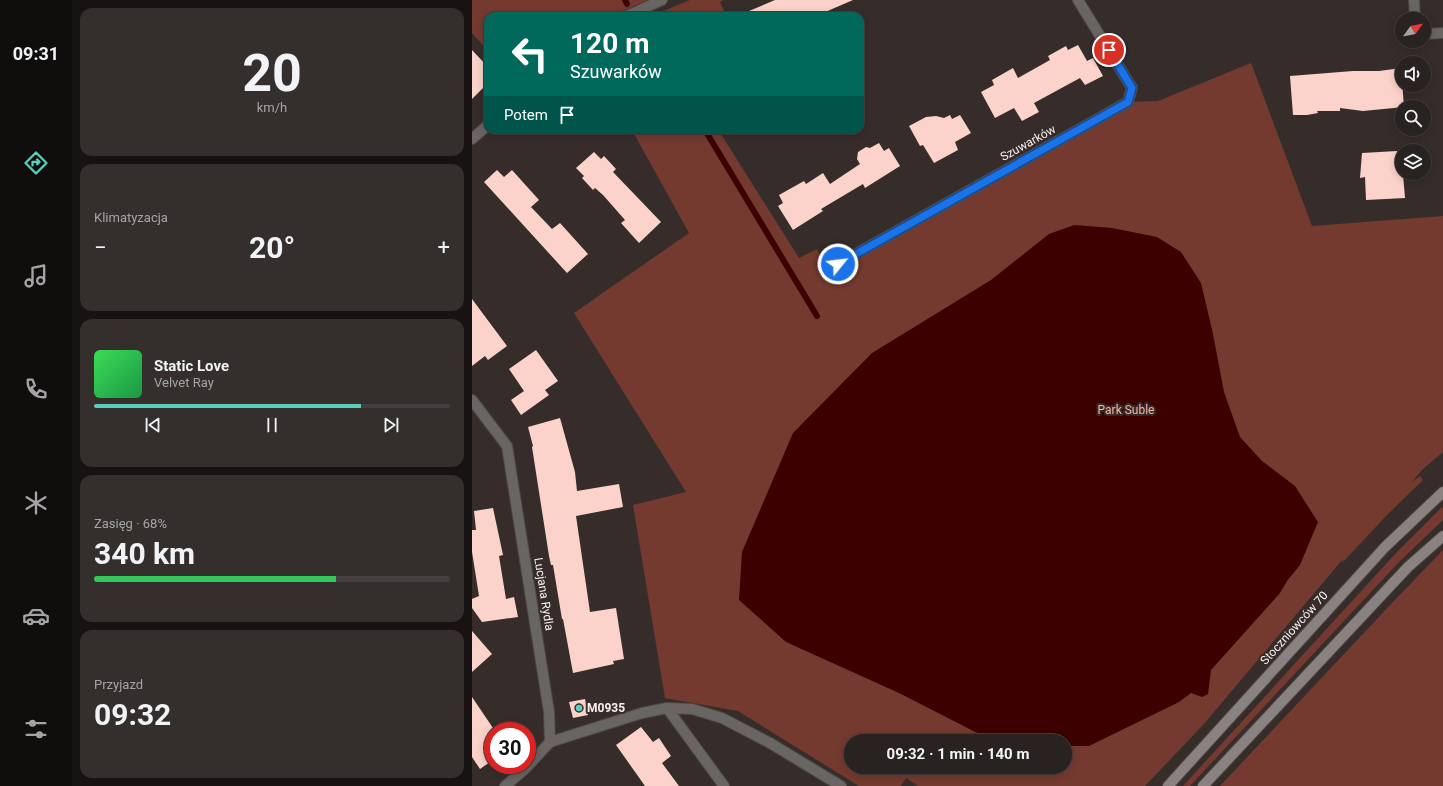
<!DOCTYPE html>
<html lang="pl">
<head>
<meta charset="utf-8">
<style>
  body { margin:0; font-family:Roboto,sans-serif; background:#342f2d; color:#f1f3f6; height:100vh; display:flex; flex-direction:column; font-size:15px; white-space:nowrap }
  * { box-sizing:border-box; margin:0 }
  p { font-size:13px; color:#a5a4a5 }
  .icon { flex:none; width:22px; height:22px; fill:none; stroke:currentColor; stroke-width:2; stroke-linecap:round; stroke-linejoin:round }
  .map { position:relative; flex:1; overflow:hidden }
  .side { display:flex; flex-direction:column; gap:8px; padding:8px; background:#161312; width:400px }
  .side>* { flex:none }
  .top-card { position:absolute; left:12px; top:12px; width:380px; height:122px; border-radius:12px; box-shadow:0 2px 10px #0003,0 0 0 1px #443f3e; background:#00695c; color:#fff; overflow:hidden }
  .needle { width:26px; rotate:57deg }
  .fabs { position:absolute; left:923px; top:12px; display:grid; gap:8px }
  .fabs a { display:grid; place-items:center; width:36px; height:36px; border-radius:50%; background:#282220; box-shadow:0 2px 10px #0003,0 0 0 1px #443f3e; font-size:20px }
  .speed { position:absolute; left:12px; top:722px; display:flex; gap:8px; font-size:20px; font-weight:700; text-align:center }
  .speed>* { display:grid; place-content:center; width:52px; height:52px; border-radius:50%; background:#282220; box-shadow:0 2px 10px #0003,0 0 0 1px #443f3e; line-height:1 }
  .speed .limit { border:6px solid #d22; background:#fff; color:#111 }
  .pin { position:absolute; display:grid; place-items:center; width:34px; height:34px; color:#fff; margin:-17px; border:2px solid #fff; border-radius:50%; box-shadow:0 1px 4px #0007 }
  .me { position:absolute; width:44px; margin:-22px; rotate:61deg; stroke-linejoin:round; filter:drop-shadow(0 0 3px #0008) }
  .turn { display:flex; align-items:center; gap:14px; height:84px; padding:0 20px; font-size:18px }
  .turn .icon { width:52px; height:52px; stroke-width:2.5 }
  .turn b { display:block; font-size:28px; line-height:34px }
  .then { display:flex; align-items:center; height:38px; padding:0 20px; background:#0003; gap:8px; font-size:15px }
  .big { font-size:30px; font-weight:700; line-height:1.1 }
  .side .card { flex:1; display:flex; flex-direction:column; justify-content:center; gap:6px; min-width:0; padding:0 14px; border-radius:12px; background:#342f2d }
  .side .dial { align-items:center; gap:0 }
  .dial b { font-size:52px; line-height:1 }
  .song { display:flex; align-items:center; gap:12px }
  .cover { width:48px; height:48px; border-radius:6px; background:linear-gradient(135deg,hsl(130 70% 55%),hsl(140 70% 35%)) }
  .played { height:4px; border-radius:2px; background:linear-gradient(90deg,#5acebd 75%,#443f3e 75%) }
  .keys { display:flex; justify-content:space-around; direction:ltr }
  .heat { display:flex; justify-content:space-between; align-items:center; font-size:22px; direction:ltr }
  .charge { height:6px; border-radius:3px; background:linear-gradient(90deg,#34c759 68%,#443f3e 0) }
  .trip { position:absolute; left:372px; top:734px; width:228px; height:40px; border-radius:20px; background:#282220; box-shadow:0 2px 10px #0003,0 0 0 1px #443f3e; font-weight:700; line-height:40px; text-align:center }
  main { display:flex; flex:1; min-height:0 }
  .tabs { display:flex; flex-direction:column; width:72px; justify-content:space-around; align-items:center; background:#100e0d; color:#a5a4a5 }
  .tabs .icon { width:28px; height:28px }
  .tabs .active { color:#5acebd }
  .tabs b { font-size:18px; color:#f1f3f6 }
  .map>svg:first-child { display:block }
  .green { fill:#743a2f; fill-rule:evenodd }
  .water { fill:#3c0000 }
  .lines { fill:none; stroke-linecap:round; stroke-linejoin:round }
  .stream { stroke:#3c0000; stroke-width:6 }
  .building { fill:#fbd3ca }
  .street-casing { stroke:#514846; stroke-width:12 }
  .secondary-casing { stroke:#514846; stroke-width:12 }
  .street { stroke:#696563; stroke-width:10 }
  .secondary { stroke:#8a8280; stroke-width:10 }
  .route-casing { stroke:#114b97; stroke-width:10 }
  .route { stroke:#1a73e8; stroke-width:7 }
  .poi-dot { fill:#5acebd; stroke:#362d2b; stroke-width:1.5 }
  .labels { text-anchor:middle; stroke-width:4; stroke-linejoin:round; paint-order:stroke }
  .street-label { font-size:12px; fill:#f6f0ee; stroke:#362d2b }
  .park-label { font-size:12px; fill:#f9b0a1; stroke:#362d2b }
  .poi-label { font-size:12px; font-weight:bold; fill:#f6f0ee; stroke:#362d2b; text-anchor:start }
</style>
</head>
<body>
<main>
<nav class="tabs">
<b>09:31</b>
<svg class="icon active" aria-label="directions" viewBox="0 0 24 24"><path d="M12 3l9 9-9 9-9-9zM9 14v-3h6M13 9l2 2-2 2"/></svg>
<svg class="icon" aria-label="music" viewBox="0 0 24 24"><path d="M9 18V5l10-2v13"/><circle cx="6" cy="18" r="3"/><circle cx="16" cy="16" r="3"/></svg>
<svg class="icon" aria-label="phone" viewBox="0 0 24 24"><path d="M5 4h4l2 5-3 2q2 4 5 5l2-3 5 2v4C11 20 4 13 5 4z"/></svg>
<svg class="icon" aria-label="climate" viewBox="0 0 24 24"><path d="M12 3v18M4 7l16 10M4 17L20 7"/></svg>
<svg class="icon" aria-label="car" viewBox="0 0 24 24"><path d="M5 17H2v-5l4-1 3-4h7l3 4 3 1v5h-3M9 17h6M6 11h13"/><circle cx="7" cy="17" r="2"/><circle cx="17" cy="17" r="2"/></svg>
<svg class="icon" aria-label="filters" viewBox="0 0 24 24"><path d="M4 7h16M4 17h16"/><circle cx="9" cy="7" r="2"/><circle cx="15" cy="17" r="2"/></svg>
</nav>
<section class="side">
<div class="card dial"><b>20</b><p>km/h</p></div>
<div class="card"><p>Klimatyzacja</p>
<div class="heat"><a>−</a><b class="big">20°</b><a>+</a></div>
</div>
<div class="card">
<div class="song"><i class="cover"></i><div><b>Static Love</b><p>Velvet Ray</p></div></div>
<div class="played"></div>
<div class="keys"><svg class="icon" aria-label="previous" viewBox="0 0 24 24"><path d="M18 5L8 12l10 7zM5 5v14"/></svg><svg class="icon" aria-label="pause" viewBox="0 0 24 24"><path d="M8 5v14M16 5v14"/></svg><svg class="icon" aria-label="next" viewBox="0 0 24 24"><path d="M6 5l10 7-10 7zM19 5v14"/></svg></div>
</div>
<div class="card"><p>Zasięg · 68%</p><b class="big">340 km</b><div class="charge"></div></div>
<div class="card"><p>Przyjazd</p><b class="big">09:32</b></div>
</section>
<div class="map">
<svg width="971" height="786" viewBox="0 0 971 786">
  <rect width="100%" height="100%" fill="#362d2b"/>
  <g class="green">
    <path d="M0,0H175L140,16H16V51L0,33Z"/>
    <path d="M218,0H251L248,2L255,16H179Z"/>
    <path d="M779,63L840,226L971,216V452L951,469L939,483L948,476L951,480L917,513L870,563L871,559L731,725L673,786H446L434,778L429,786H387L266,711L193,698L161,505L214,492L102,313L217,233L160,130H249L247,131L327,258L345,249L357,271L656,102L686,101ZM379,741H593V767H379Z"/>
    <path d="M970,507L971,508V520L928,561L718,786H711L924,553Z"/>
    <path d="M971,550V786H748L920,603Z"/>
  </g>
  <path class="water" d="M602,225L640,228L685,237L709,252L729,283L741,334L752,392L768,437L790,461L823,486L846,522L828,565L815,581L808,593L739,670L736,694L730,697L719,693L707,702L617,746H593V741H521L427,693L314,642L267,600L270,552L321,433L400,353L519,280L577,234Z"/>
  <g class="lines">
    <g class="stream">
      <path d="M153,0L155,4"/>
      <path d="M233,130L345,316"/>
    </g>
  </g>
  <g class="building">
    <path d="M303,0H381L344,16H265Z"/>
    <path d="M606,45L615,61L621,58L631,76L613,85L608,78L562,103L567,112L550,121L542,108L523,118L509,92L522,85L520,80L541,68L546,78L578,60L576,56L594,46L596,50Z"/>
    <path d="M0,50L16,67V83L0,99Z"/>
    <path d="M929,68L932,107L891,111L868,108V111H845L846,113L835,115H821L818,76L881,71H907Z"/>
    <path d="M478,115L480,119L488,115L499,133L483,142L486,150L462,163L451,145L448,146L437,126L454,117L464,116L472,118Z"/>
    <path d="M407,143L412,151L417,148L428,166L393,188L391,184L349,209L351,211L321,230L306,206L311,203L307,195L332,181L334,184L351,173L358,184L388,164L385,159L386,152L394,147L398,148Z"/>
    <path d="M925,151L928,174H931L933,198L894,200L893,177L888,178L890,153Z"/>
    <path d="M122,152L129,159L132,156L144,169L141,172L189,222L167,243L149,223L153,220L131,195L123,188L121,190L110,178L112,176L104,168Z"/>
    <path d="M25,170L32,177L40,170L67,200L59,207L80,229L88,223L116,254L95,273L12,182Z"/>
    <path d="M0,299L35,346L16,360L13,356L0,366Z"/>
    <path d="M64,350L86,381L73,390L77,395L49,415L39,400L52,391L37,369Z"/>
    <path d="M88,418L103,472L105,491L147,484L151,507L104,516L118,612L144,608L152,659L141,661L142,664L101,673L91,619H90L81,565H79L77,556L60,447L61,446L56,427Z"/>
    <path d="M21,508L31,555L27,556L34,599L42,597L46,617L10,622L0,608V599L7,596L0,552V530H4L2,511Z"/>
    <path d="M0,631L20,654L0,672Z"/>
    <path d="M0,697L21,728V760L8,769L0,757Z"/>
    <path d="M113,699L116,715L101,718L97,702Z"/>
    <path d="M169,727L181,742L187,738L199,756L190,763L207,786H173L144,745Z"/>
  </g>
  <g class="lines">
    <g class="street-casing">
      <g id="street">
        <path d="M942,0L943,19"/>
        <path d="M155,16L190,0"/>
        <path d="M952,34L971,33"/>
        <path d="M0,139L16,125"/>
        <path d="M366,264L656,102L660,88L606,0"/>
        <path d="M0,400L35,446L77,712L78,742L53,769L33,786"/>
        <path d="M195,708L220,709L250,718L298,743L369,786"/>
        <path d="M78,742L170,713L195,708L252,786"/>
      </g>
    </g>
    <g class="secondary-casing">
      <g id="secondary">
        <path d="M696,786L913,547L971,492"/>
        <path d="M731,786L936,567L971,536"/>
      </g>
    </g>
    <use href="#street" class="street"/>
    <use href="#secondary" class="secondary"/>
  </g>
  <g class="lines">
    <g class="route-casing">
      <path id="route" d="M366,264L656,102L660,88L637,50"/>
    </g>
    <use href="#route" class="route"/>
  </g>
  <circle class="poi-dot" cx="107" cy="708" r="4"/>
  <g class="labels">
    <g class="street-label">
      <text transform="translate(556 143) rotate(-29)" y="4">Szuwarków</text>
      <text transform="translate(72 594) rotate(81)" y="4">Lucjana Rydla</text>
      <text transform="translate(822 628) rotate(-48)" y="4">Stoczniowców 70</text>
    </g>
    <g class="park-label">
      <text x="654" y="414">Park Suble</text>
    </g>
    <g class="poi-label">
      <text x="115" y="712">M0935</text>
    </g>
  </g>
</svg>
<div class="fabs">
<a><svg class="needle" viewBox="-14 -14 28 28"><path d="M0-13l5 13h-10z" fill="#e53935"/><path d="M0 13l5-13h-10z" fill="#a5a4a5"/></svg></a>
<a><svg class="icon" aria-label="sound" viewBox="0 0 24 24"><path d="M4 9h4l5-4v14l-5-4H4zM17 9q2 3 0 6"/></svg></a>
<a><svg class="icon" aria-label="search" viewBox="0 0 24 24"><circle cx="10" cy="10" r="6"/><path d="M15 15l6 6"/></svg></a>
<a><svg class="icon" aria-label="layers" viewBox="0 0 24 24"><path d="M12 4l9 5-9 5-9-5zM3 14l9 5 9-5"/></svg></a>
</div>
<div class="speed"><div class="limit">30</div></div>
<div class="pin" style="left:637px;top:50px;background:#d93025"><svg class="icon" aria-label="arrive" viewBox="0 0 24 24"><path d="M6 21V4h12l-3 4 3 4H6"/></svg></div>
<svg class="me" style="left:366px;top:264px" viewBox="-20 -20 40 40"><circle r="17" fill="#1a73e8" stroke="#fff" stroke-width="3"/><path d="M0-11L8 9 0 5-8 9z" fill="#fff"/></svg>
<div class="trip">09:32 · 1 min · 140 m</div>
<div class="top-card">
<div class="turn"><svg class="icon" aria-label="left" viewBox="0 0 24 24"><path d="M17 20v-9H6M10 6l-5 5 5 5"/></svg><div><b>120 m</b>Szuwarków</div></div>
<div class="then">Potem<svg class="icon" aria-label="arrive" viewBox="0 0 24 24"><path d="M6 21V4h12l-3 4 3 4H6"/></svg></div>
</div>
</div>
</main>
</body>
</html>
